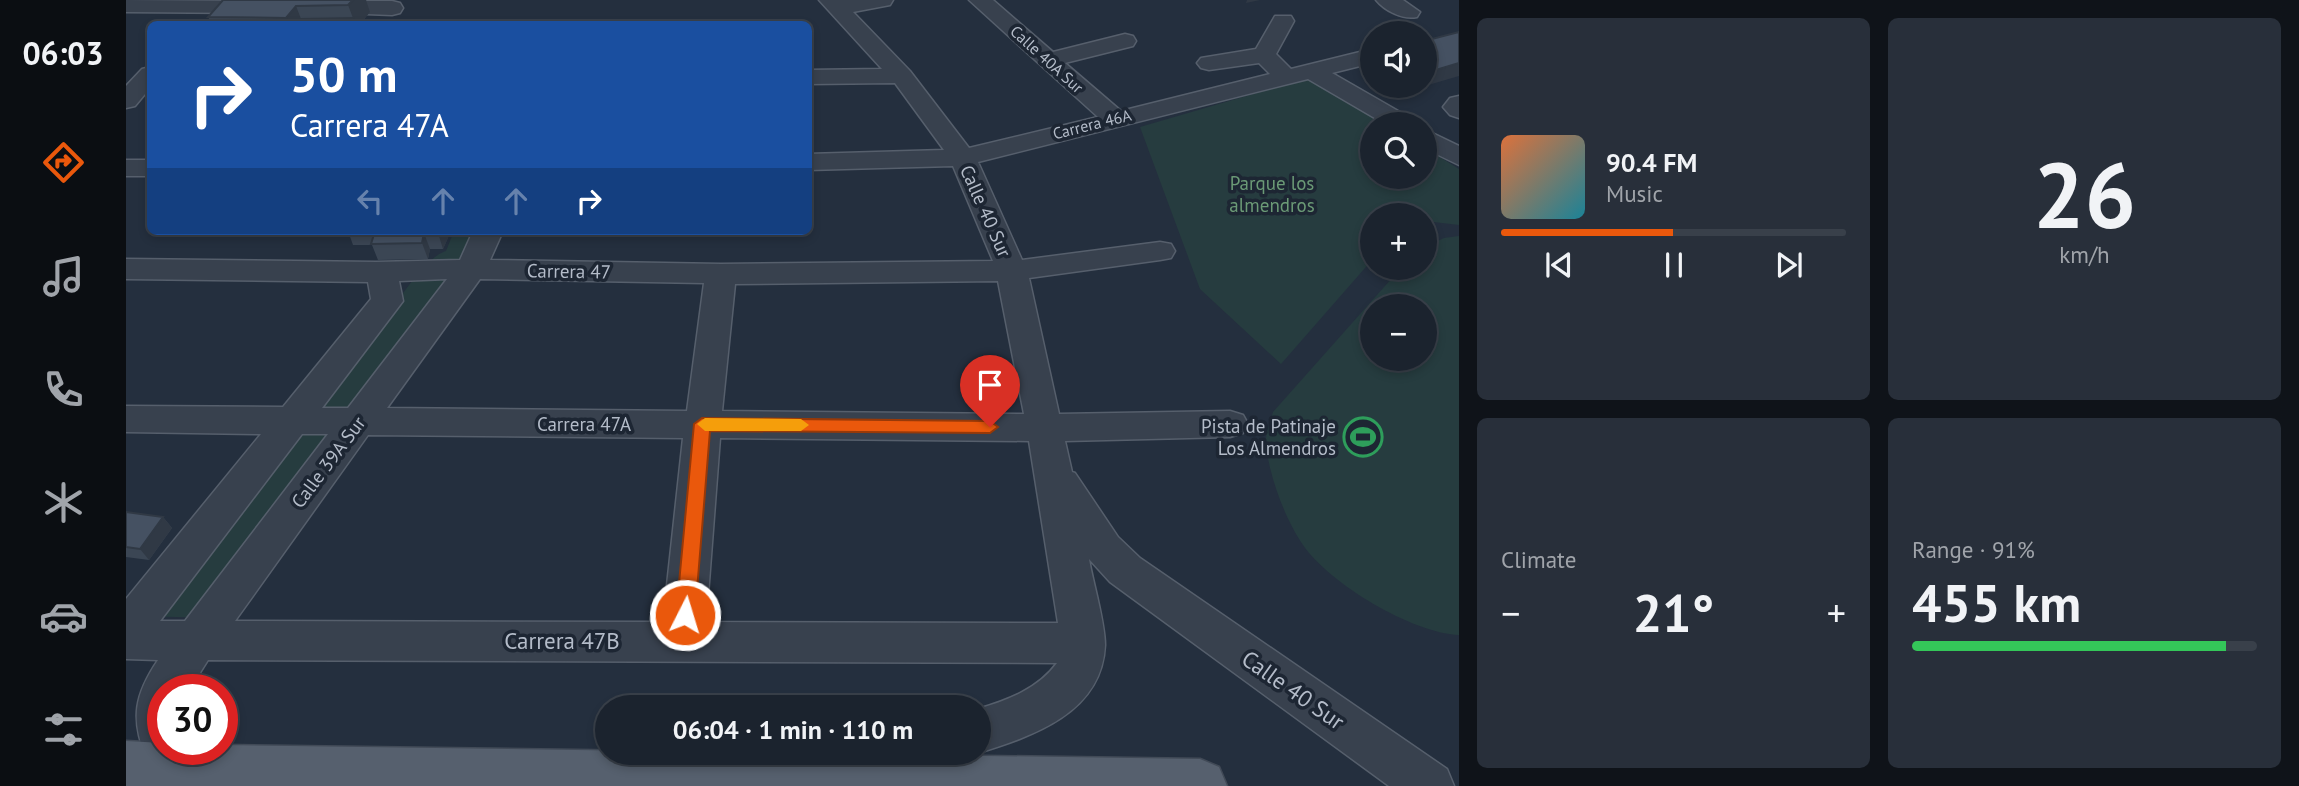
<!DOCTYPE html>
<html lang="en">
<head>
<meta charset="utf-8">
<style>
  body { margin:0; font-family:"PT Sans",sans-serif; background:#282f3a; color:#f1f3f6; height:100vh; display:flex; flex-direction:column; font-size:26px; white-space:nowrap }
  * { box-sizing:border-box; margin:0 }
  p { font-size:23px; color:#a0a4aa }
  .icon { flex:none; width:38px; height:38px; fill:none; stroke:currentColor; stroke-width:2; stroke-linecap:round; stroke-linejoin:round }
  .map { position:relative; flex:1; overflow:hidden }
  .details { display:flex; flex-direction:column; gap:18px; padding:18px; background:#0f1319; width:840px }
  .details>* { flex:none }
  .banner { position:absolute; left:21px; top:21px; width:665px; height:214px; border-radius:10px; box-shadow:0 4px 10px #0003,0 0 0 2px #39404a; background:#1a4fa0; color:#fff; overflow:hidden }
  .controls { position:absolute; left:1234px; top:21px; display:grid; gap:14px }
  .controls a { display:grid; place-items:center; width:77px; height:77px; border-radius:50%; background:#1b232e; box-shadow:0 4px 10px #0003,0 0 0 2px #39404a; font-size:35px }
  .speed { position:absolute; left:21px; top:674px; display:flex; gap:14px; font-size:35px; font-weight:700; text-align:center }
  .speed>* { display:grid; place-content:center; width:91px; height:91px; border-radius:50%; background:#1b232e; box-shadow:0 4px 10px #0003,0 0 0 2px #39404a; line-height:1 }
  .speed .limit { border:10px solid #d22; background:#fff; color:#111 }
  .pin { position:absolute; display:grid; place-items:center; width:60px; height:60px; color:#fff; margin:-72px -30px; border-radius:50% 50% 50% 0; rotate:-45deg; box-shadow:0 0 7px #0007 }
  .pin .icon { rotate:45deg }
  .me { position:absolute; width:77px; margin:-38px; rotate:5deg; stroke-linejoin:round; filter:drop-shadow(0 0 5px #0008) }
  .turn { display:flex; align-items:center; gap:24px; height:147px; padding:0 28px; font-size:32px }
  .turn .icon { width:91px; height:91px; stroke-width:2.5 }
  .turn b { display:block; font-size:49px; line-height:60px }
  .lanes { display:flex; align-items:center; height:66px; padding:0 28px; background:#0003; justify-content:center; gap:35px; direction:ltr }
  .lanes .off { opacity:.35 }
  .big { font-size:52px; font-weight:700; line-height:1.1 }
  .details .card { flex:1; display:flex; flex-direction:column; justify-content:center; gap:10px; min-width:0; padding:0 24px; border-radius:10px; background:#282f3a }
  .details .dial { align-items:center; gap:0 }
  .dial b { font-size:91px; line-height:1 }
  .song { display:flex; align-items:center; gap:21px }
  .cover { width:84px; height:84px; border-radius:10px; background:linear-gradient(135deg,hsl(20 70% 55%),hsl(190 70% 35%)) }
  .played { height:7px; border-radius:4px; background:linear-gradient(90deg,#ea580c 50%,#39404a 50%) }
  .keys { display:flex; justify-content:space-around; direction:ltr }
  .heat { display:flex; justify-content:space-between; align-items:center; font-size:38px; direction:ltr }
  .charge { height:10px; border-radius:5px; background:linear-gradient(90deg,#34c759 91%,#39404a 0) }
  .details .tiles { flex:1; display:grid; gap:18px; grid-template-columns:repeat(2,1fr) }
  .trip { position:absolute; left:469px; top:695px; width:396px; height:70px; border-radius:35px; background:#1b232e; box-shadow:0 4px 10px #0003,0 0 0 2px #39404a; font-weight:700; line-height:70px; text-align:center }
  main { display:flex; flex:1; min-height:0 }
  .menu { display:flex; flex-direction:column; width:126px; justify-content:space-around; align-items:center; background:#0b0e12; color:#a0a4aa }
  .menu .icon { width:49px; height:49px }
  .menu .on { color:#ea580c }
  .menu b { font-size:32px; color:#f1f3f6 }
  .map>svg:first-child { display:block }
  .green { fill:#263c3f; fill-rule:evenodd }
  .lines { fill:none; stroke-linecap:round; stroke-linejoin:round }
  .minor-casing { stroke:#565f6c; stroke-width:3 }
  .major-casing { stroke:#414a57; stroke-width:3 }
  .minor { fill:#38414e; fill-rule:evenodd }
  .major { fill:#56606e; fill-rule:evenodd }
  .wall { fill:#3b4654 }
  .shaded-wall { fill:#303945 }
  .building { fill:#455162; stroke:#303945; stroke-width:2 }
  .route { fill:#ea580c; stroke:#983908; stroke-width:2 }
  .slow { fill:#f59e0b }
  .labels { text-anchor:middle; stroke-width:7; stroke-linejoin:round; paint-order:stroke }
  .far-street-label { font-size:16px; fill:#b4bcc9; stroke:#1d2633 }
  .park-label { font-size:19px; fill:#6b9a76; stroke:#1d2633 }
  .street-label { font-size:19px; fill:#b4bcc9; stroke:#1d2633 }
  .poi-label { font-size:19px; fill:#b4bcc9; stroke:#1d2633; text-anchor:end }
  .near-street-label { font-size:23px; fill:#b4bcc9; stroke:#1d2633 }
</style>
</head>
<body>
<main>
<nav class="menu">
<b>06:03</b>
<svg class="icon on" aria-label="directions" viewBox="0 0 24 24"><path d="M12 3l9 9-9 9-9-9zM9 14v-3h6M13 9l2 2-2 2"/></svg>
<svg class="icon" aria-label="music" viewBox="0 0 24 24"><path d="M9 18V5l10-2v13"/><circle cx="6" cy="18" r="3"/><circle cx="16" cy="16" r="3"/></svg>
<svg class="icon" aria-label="phone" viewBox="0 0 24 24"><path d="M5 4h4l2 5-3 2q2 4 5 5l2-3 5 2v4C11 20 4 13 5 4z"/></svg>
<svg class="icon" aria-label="climate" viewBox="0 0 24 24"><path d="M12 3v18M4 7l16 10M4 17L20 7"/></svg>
<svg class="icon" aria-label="car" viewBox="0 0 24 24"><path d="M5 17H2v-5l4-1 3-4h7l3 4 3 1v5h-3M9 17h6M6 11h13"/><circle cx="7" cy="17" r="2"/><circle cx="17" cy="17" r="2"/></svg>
<svg class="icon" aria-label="filters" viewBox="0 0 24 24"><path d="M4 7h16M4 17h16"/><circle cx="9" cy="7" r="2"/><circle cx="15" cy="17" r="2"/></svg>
</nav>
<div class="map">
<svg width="1333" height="786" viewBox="0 0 1333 786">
  <rect width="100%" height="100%" fill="#242f3e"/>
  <g class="green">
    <path d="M1182,78L1259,124H1246V177H1298L1299,148L1333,169V225L1299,221L1298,215H1246V260L1155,364L1074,289L1014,127Z"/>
    <path d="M328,231H362L87,618L12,616C94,518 179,422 257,321C271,303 299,257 320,251Z"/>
    <path d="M1333,236V635C1286,633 1204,584 1177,545C1159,519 1143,476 1140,444C1139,433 1144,423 1147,412L1275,268H1298L1299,247L1318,238ZM1246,306H1298V359H1246Z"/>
  </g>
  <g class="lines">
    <g class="minor-casing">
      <g id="minor">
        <path d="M0,0L140,1L148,2L151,7L148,12L140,13L0,12Z"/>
        <path d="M693,0H767L764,5L727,12L784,71L843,148L972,117L843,0H867L927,52L999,34L1007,36L1010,41L1007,46L939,63L995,111L1144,74L1133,63L1083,70L1075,68L1071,63L1075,58L1130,49L1149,16H1165L1168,21L1150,54L1165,69L1246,49V63L1206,73L1286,119L1290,124H1259L1182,79L852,162L896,260L1034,242L1045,244L1049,251L1045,258L1034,260L903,278L933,414L1104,411L1117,415L1122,424L1117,433L1104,437L939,441L946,472L949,473L992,537L1014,558L1321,769L1328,786H1263L984,582L963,559C967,583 979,622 979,645C976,713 907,736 852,753L850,752H852V709C882,700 912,689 931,663L82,660L63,690H37V749H57L54,757L37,764L20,757C4,718 9,694 32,660L0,659V599L135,434L0,432V406L157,407L245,299L242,282L0,279V259L250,262L334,260L347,231H377L364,260L595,264L867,261L827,166L682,170V154L818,150L769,83L682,84V70L756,69ZM321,279L222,408H196L277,301L273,281ZM354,279L578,283L561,411L261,408ZM872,281L898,414L596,411L609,284ZM176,434H202L59,621H34ZM242,435L557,438L537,622L109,621ZM594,438L903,441L932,623L580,622Z"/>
        <path d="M1250,0H1277L1294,12L1291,17C1277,20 1259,11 1250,0Z"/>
        <path d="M196,1H266L274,3L277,8L274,13L266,15L188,12L185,7L188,2Z"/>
        <path d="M24,67V88L9,106L0,108V86L16,69Z"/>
        <path d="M1333,96V118L1324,115L1317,107L1324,98Z"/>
        <path d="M1298,129L1333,146V165L1298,148Z"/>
        <rect x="0" y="160" width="24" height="16"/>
        <path d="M707,752H802L795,768L742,786L707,785L700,768Z"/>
      </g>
    </g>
    <g class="major-casing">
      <path id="major" d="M0,741L37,743V749H96V745L1074,759L1093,767L1101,786H0Z"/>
    </g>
    <use href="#minor" class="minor"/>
    <use href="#major" class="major"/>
  </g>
  <g class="wall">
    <path d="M97,0H240L244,12L234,24H86L82,17Z"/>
    <path d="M222,231H325L317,249H304L302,259L252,260L246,245H227Z"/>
    <path d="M0,512L37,517L46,528L23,560L0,557Z"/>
  </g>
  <g class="shaded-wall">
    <path d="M227,0H240L244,12L234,24H222L227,18L222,5Z"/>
    <path d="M1121,0H1134L1120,3Z"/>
    <path d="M170,6L177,24H163L160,18Z"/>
    <path d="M1333,63V76L1292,88L1293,86H1298V75L1300,73Z"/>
    <path d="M313,231H325L317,249L312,233Z"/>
    <path d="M298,233L304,249L302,259L296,243Z"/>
    <path d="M37,517L46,528L23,560L14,549Z"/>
  </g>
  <g class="building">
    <path d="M97,0H227L222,5L170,6L160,18L82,17Z"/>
    <path d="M227,18L222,24H170L175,19Z"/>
    <path d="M1333,32V63L1300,73L1298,72V41Z"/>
    <path d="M249,231H313L312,233H298L296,243L245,244Z"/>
    <path d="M0,512L37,517L14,549L0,547Z"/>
  </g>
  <path class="route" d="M576,418L864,421L872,427L864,433L584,431L569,615L566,621L559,623L552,621L550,615L568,424Z"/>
  <path class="slow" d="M579,418L675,419L683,425L675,431H579L571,424Z"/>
  <defs>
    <g id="stadium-ring" transform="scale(2.0125)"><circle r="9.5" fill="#1d2633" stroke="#2e9e5b" stroke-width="1.5"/><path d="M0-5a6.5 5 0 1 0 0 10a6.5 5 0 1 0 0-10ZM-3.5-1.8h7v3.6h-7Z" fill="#2e9e5b"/></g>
  </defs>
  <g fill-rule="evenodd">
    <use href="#stadium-ring" x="1237" y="437"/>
  </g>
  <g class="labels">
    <g class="far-street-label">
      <text transform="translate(921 59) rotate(42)" y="6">Calle 40A Sur</text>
      <text transform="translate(966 124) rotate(-14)" y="6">Carrera 46A</text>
    </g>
    <g class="park-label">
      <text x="1146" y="190">Parque los<tspan x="1146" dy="22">almendros</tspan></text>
    </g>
    <g class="street-label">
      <text transform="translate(860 211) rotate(66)" y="7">Calle 40 Sur</text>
      <text transform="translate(443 271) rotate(1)" y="7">Carrera 47</text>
      <text x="458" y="431">Carrera 47A</text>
      <text transform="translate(202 462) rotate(-53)" y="7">Calle 39A Sur</text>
    </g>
    <g class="poi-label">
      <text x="1210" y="433">Pista de Patinaje<tspan x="1210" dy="22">Los Almendros</tspan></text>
    </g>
    <g class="near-street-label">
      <text x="436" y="649">Carrera 47B</text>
      <text transform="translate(1167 690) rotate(35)" y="8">Calle 40 Sur</text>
    </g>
  </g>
</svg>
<div class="controls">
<a><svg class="icon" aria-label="sound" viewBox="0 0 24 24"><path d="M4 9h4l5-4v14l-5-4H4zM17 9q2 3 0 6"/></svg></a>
<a><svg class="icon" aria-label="search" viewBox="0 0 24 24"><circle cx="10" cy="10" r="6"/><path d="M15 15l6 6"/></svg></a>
<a>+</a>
<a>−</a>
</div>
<div class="speed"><div class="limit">30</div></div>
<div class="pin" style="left:864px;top:427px;background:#d93025"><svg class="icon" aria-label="arrive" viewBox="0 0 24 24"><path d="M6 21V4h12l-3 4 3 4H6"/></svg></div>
<svg class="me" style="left:559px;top:615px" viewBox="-20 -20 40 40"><circle r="17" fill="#ea580c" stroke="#fff" stroke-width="3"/><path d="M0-11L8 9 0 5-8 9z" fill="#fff"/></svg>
<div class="trip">06:04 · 1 min · 110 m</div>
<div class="banner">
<div class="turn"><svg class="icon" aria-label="right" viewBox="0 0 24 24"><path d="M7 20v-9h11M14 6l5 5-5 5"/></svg><div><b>50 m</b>Carrera 47A</div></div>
<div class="lanes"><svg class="icon off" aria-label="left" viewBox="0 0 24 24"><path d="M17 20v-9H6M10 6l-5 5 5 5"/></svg><svg class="icon off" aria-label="ahead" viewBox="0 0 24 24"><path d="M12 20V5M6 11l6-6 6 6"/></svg><svg class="icon off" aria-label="ahead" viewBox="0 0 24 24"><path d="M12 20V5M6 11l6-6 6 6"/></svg><svg class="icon" aria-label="right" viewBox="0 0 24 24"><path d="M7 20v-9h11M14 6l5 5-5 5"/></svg></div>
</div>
</div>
<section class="details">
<div class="tiles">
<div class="card">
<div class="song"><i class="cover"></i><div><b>90.4 FM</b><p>Music</p></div></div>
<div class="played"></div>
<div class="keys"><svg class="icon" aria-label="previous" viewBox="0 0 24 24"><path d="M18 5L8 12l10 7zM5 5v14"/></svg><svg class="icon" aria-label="pause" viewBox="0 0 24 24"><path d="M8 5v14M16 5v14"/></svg><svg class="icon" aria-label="next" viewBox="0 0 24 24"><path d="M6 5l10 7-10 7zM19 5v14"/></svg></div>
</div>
<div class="card dial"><b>26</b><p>km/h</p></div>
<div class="card"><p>Climate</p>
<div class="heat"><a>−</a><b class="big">21°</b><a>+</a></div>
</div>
<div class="card"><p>Range · 91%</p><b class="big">455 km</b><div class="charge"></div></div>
</div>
</section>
</main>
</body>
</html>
